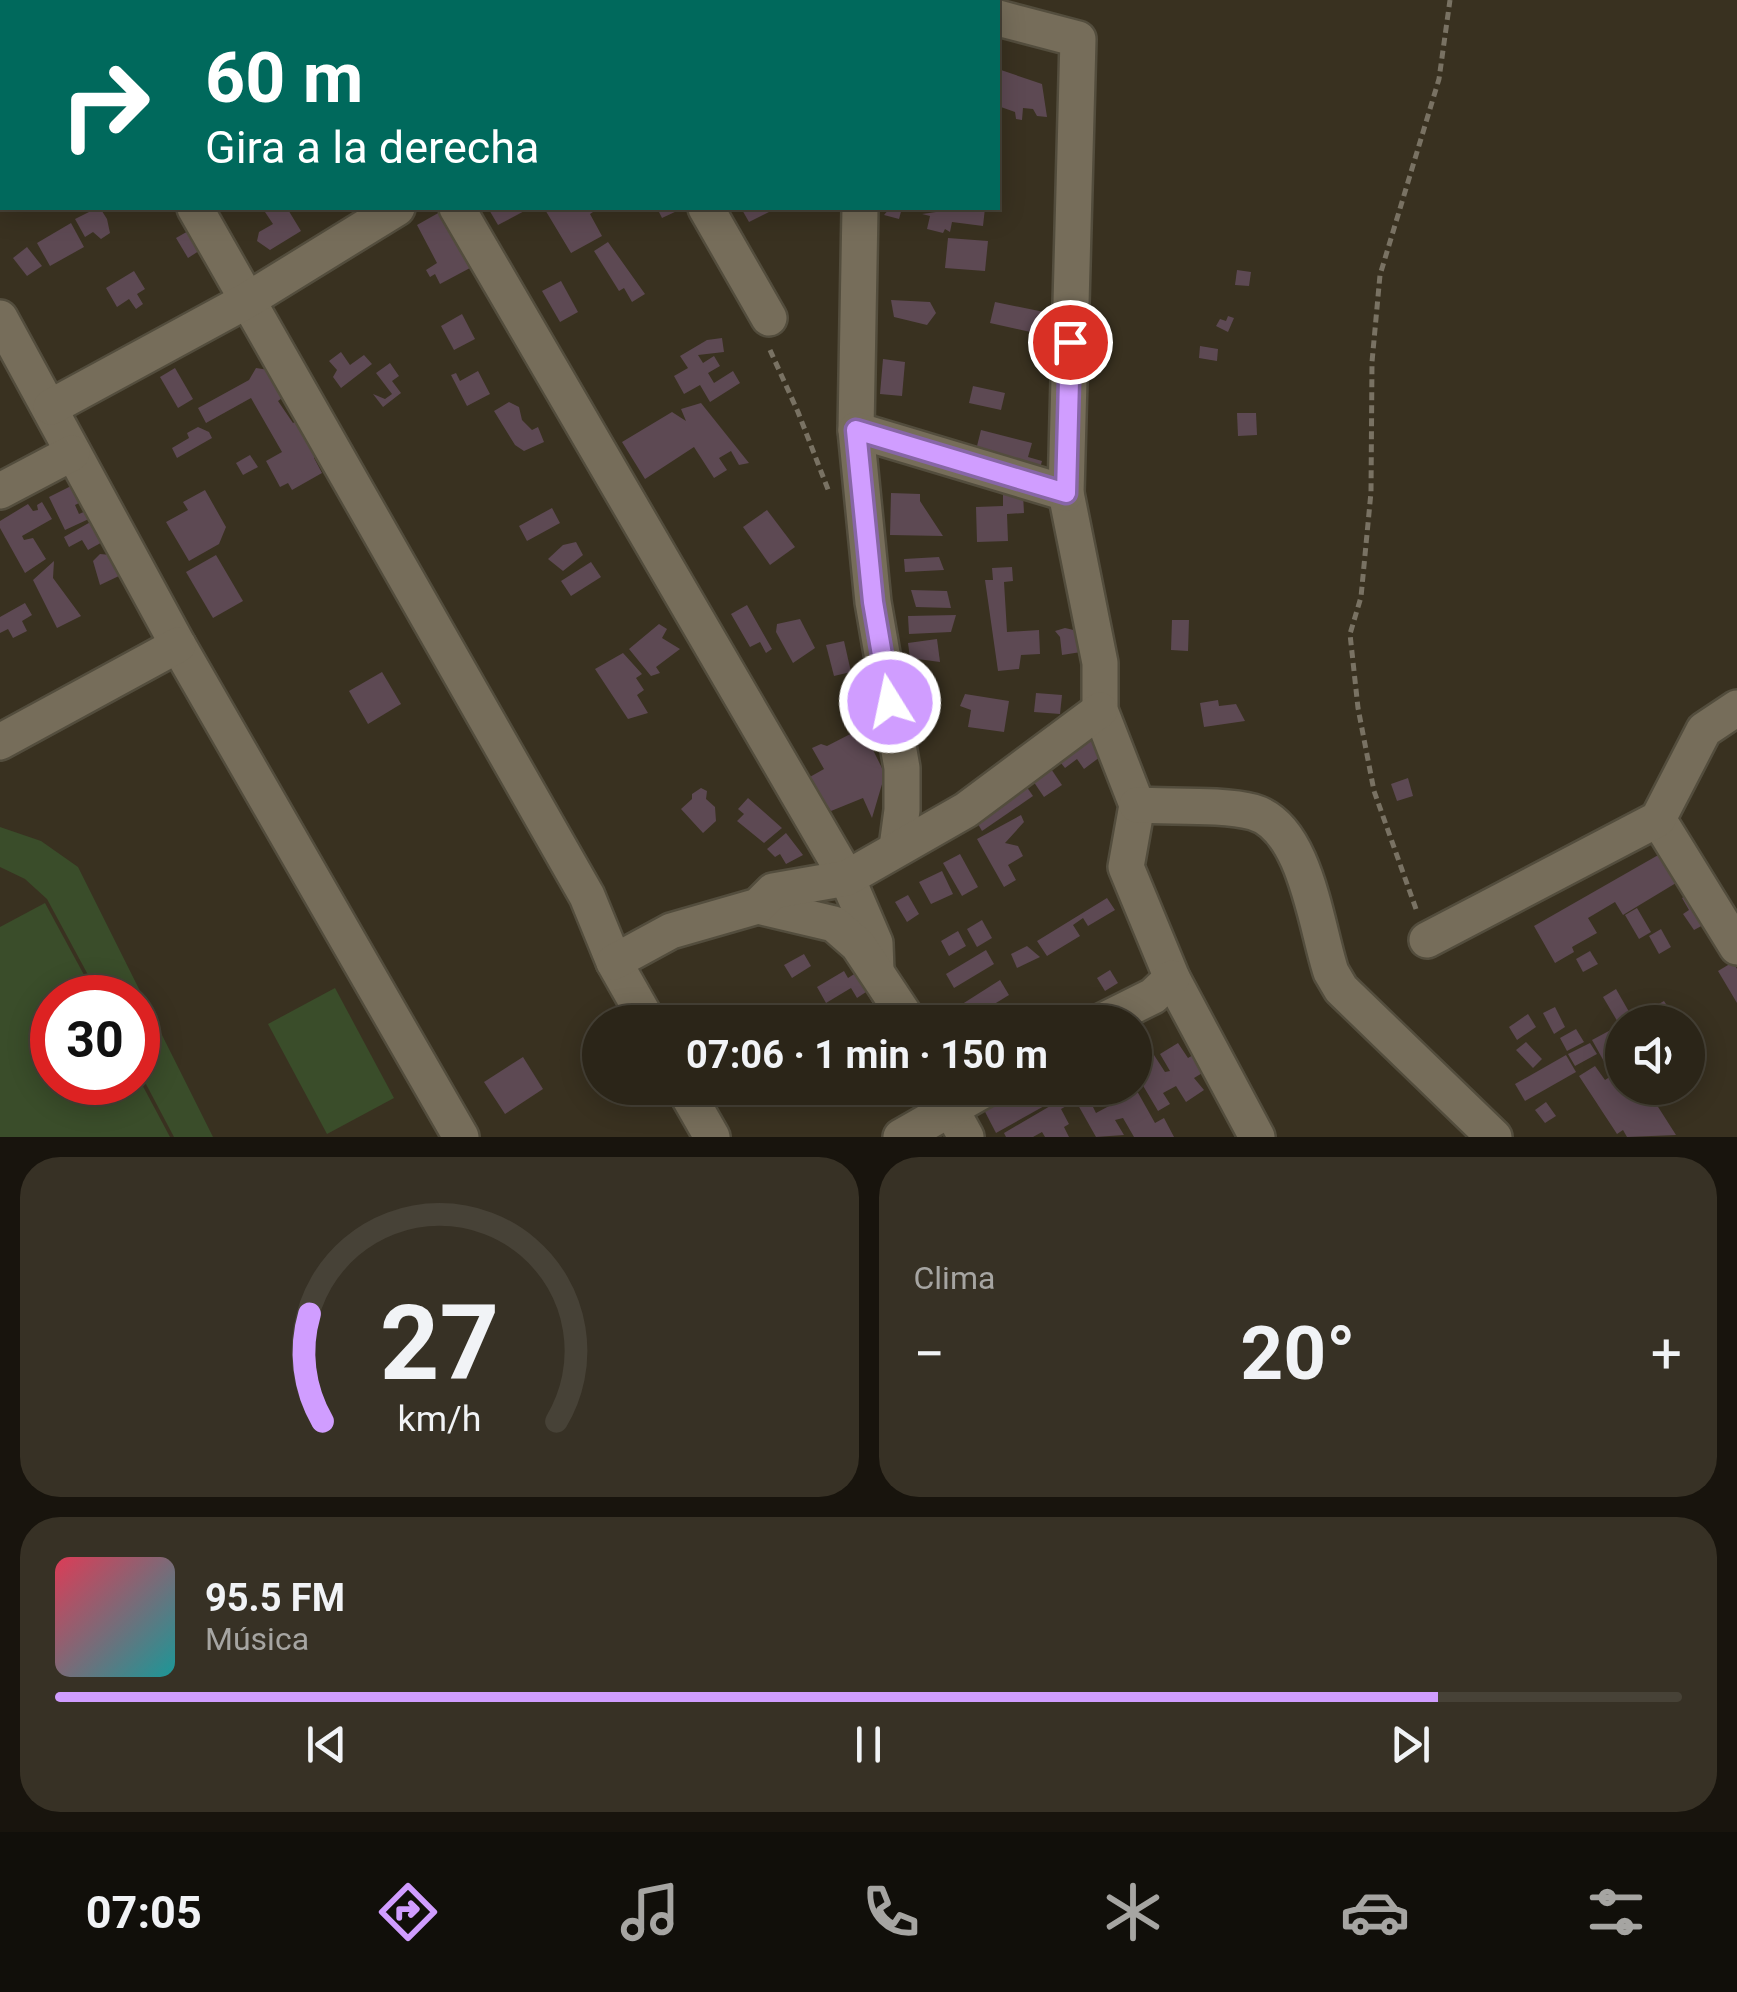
<!DOCTYPE html>
<html lang="es">
<head>
<meta charset="utf-8">
<style>
  body { margin:0; font-family:Roboto,sans-serif; background:#373125; color:#f1f3f6; height:100vh; display:flex; flex-direction:column; font-size:38px; white-space:nowrap }
  * { box-sizing:border-box; margin:0 }
  p { font-size:32px; color:#a6a5a2 }
  .icon { flex:none; width:55px; height:55px; fill:none; stroke:currentColor; stroke-width:2; stroke-linecap:round; stroke-linejoin:round }
  .map { position:relative; height:1137px; overflow:hidden }
  .details { display:flex; flex-direction:column; gap:20px; padding:20px; background:#18140d; flex:1 }
  .details>* { flex:none }
  .hud { position:absolute; left:0px; top:0px; width:1000px; height:210px; box-shadow:0 5px 25px #0003,0 0 0 2px #474237; background:#00695c; color:#fff; overflow:hidden }
  .tools { position:absolute; left:1605px; top:1005px; display:grid; gap:20px }
  .tools a { display:grid; place-items:center; width:100px; height:100px; border-radius:50%; background:#2b2518; box-shadow:0 5px 25px #0003,0 0 0 2px #474237; font-size:50px }
  .speed { position:absolute; left:30px; top:975px; display:flex; gap:20px; font-size:50px; font-weight:700; text-align:center }
  .speed>* { display:grid; place-content:center; width:130px; height:130px; border-radius:50%; background:#2b2518; box-shadow:0 5px 25px #0003,0 0 0 2px #474237; line-height:1 }
  .speed .limit { border:15px solid #d22; background:#fff; color:#111 }
  .pin { position:absolute; display:grid; place-items:center; width:85px; height:85px; color:#fff; margin:-42px; border:5px solid #fff; border-radius:50%; box-shadow:0 2px 10px #0007 }
  .me { position:absolute; width:110px; margin:-55px; rotate:350deg; stroke-linejoin:round; filter:drop-shadow(0 0 8px #0008) }
  .turn { display:flex; align-items:center; gap:35px; height:210px; padding:0 40px; font-size:45px }
  .turn .icon { width:130px; height:130px; stroke-width:2.5 }
  .turn b { display:block; font-size:70px; line-height:85px }
  .big { font-size:75px; font-weight:700; line-height:1.1 }
  .details .tile { flex:1; display:flex; flex-direction:column; justify-content:center; gap:15px; min-width:0; padding:0 35px; border-radius:40px; background:#373125 }
  .details .dial { align-items:center; gap:0 }
  .dial svg { height:260px; overflow:visible; fill:none; stroke:#474237; stroke-width:7; stroke-linecap:round; text-anchor:middle }
  .dial text { fill:#f1f3f6; stroke:none }
  .song { display:flex; align-items:center; gap:30px }
  .cover { width:120px; height:120px; border-radius:15px; background:linear-gradient(135deg,hsl(350 70% 55%),hsl(180 70% 35%)) }
  .played { height:10px; border-radius:5px; background:linear-gradient(90deg,#d09dff 85%,#474237 85%) }
  .keys { display:flex; justify-content:space-around; direction:ltr }
  .heat { display:flex; justify-content:space-between; align-items:center; font-size:55px; direction:ltr }
  .details .tiles { flex:1; display:grid; gap:20px; grid-template-columns:1fr 1fr }
  .tile:last-child { grid-column:span 2 }
  .trip { position:absolute; left:582px; top:1005px; width:570px; height:100px; border-radius:50px; background:#2b2518; box-shadow:0 5px 25px #0003,0 0 0 2px #474237; font-weight:700; line-height:100px; text-align:center }
  .menu { display:flex; height:160px; justify-content:space-around; align-items:center; background:#110f0a; color:#a6a5a2 }
  .menu .icon { width:70px; height:70px }
  .menu .selected { color:#d09dff }
  .menu b { font-size:45px; color:#f1f3f6 }
  .map>svg:first-child { display:block }
  .green { fill:#3a4d2a }
  .building { fill:#5d4953 }
  .lines { fill:none; stroke-linecap:round; stroke-linejoin:round }
  .minor-casing { stroke:#534d3d; stroke-width:40 }
  .path { stroke:#797263; stroke-width:5; stroke-dasharray:8 5; stroke-linecap:butt }
  .minor { stroke:#766d5a; stroke-width:35 }
  .route-casing { stroke:#8766a6; stroke-width:25 }
  .route { stroke:#d09dff; stroke-width:18 }
</style>
</head>
<body>
<div class="map">
<svg width="1737" height="1137" viewBox="0 0 1737 1137">
  <rect width="100%" height="100%" fill="#393120"/>
  <g class="green">
    <path d="M0,827L41,841L78,867L213,1137H174L138,1069V998L100,997L47,899L25,879L0,867Z"/>
    <path d="M45,903L96,997L52,998V1082H138V1077L170,1137H0V927Z"/>
    <path d="M335,988L394,1098L327,1134L268,1024Z"/>
  </g>
  <g class="building">
    <path d="M998,69L1042,84L1047,117L1037,116L1033,109L1023,108L1022,120L1016,119L1015,112L998,106Z"/>
    <path d="M97,208H100L107,219L110,233L101,239L93,232L85,237L75,219Z"/>
    <path d="M272,208H287L301,231L270,250L257,241L259,232L273,224L265,212Z"/>
    <path d="M488,208H530L498,225Z"/>
    <path d="M544,208H591L593,212L590,214L602,236L571,253Z"/>
    <path d="M657,208H677V211L662,218Z"/>
    <path d="M741,208H777L749,222Z"/>
    <path d="M890,208H902L899,219L884,215Z"/>
    <path d="M945,208H985L983,226L952,222L950,232L945,229L943,233L927,229L930,216L922,214L943,211Z"/>
    <path d="M440,212L470,268L440,284L435,274L430,277L426,270L437,263L417,225Z"/>
    <path d="M71,223L84,247L50,266L37,243Z"/>
    <path d="M190,230L202,249L188,258L176,238Z"/>
    <path d="M948,238L988,241L985,271L945,268Z"/>
    <path d="M608,242L645,294L632,302L624,288L619,291L594,251Z"/>
    <path d="M27,247L42,266L27,276L13,258Z"/>
    <path d="M1237,270L1251,272L1249,286L1235,285Z"/>
    <path d="M134,271L145,289L137,294L143,304L136,309L129,299L117,307L106,288Z"/>
    <path d="M561,281L578,312L560,322L542,291Z"/>
    <path d="M891,300L930,302L936,313L927,325L894,317Z"/>
    <path d="M995,302L1049,313L1044,335L990,323Z"/>
    <path d="M462,314L475,339L454,350L441,326Z"/>
    <path d="M1228,316L1234,318L1228,332L1216,326L1220,319L1226,321Z"/>
    <path d="M722,338L724,352L698,355L703,363L714,356L720,366L708,373L714,383L733,371L740,383L710,402L700,385L684,394L674,376L688,368L680,356L707,340Z"/>
    <path d="M1200,346L1218,349L1217,361L1199,358Z"/>
    <path d="M341,352L350,365L364,355L372,364L341,388L333,377L337,370L329,361Z"/>
    <path d="M883,359L905,362L902,396L880,394Z"/>
    <path d="M390,363L399,376L392,381L401,393L383,407L373,394L385,399L392,394L376,373Z"/>
    <path d="M175,368L193,399L178,408L160,377Z"/>
    <path d="M256,368L269,370L286,395L278,401L293,423L299,419L316,452L314,458L322,473L292,490L288,483L280,487L266,461L282,452L251,398L206,423L198,408L249,380Z"/>
    <path d="M478,371L490,394L467,406L451,375L456,373L460,381Z"/>
    <path d="M973,386L1005,393L1001,410L969,403Z"/>
    <path d="M509,402L519,407L522,420L532,430L538,427L544,442L524,451L515,445L494,411Z"/>
    <path d="M701,403L749,463L739,465L731,451L719,458L727,470L714,478L694,447L645,479L622,442L672,412L686,421L681,409Z"/>
    <path d="M1237,413H1256L1257,435L1238,436Z"/>
    <path d="M198,427L209,432L212,438L177,458L172,448L189,438L187,433Z"/>
    <path d="M981,430L1032,443L1028,457L1042,461L1040,468L976,450Z"/>
    <path d="M250,455L258,467L243,475L236,463Z"/>
    <path d="M73,485L81,502L75,505L79,514L88,510L91,518L65,530L49,497Z"/>
    <path d="M205,490L226,527L219,544L189,561L166,522L188,510L183,502Z"/>
    <path d="M891,493L920,494V501L943,536L890,535Z"/>
    <path d="M1023,494L1024,513L1007,514L1008,541L977,542L976,507L1003,506V495Z"/>
    <path d="M42,502L52,519L22,536L24,540L33,538L46,559L25,573L0,528V521L28,504L33,511L38,510L37,505Z"/>
    <path d="M552,508L560,523L527,541L519,526Z"/>
    <path d="M767,510L795,547L770,565L743,527Z"/>
    <path d="M94,520L106,540L88,550L82,540L69,547L64,537Z"/>
    <path d="M576,542L583,555L563,571L548,559L563,545Z"/>
    <path d="M100,554L111,555L121,575L100,585L93,561Z"/>
    <path d="M216,555L243,601L213,618L186,572Z"/>
    <path d="M939,557L944,570L905,572L904,559Z"/>
    <path d="M54,561L53,578L81,616L57,628L33,580Z"/>
    <path d="M591,562L601,577L571,596L561,581Z"/>
    <path d="M1012,567L1013,581L1004,582L1007,632L1039,630L1040,654L1021,655L1019,669L998,671L985,580H993L992,568Z"/>
    <path d="M911,590L947,591L951,608L916,607Z"/>
    <path d="M25,603L32,615L22,621L27,631L13,638L8,629L0,633V617Z"/>
    <path d="M747,605L772,649L766,653L760,642L750,647L731,614Z"/>
    <path d="M956,615L951,632L909,634L908,616Z"/>
    <path d="M800,619L815,648L793,663L776,632L777,624Z"/>
    <path d="M1172,620H1189L1188,651L1171,650Z"/>
    <path d="M659,624L667,629L662,638L680,649L656,667L660,673L651,676L629,649Z"/>
    <path d="M1065,628L1078,631L1081,652L1062,655L1060,637L1055,631Z"/>
    <path d="M937,639L940,662L910,658L908,643Z"/>
    <path d="M844,641L851,672L834,676L826,645Z"/>
    <path d="M623,653L642,674L636,678L644,690L637,695L648,713L628,719L595,669Z"/>
    <path d="M382,672L401,704L368,724L349,691Z"/>
    <path d="M1036,693L1062,695L1060,714L1034,712Z"/>
    <path d="M965,694L1009,701L1004,732L968,727L971,710L960,706Z"/>
    <path d="M1218,700L1219,706L1236,704L1245,721L1204,727L1200,703Z"/>
    <path d="M862,728L885,774L872,818L863,798L831,811L808,778L824,769L812,748L821,744L827,746Z"/>
    <path d="M1094,728L1105,743L1095,751L1100,757L1084,769L1077,759L1065,768L1056,757Z"/>
    <path d="M1049,766L1062,785L1044,797L1031,778Z"/>
    <path d="M1408,778L1413,796L1397,801L1391,784Z"/>
    <path d="M1024,783L1033,796L982,831L974,817Z"/>
    <path d="M701,788L707,791L706,799L715,807L716,821L703,833L681,809L692,799V794Z"/>
    <path d="M748,798L782,828L764,843L737,821L744,814L738,809Z"/>
    <path d="M1021,815L1024,822L1005,843L1018,846L1023,856L1008,865L1016,880L1004,887L977,839Z"/>
    <path d="M786,833L803,855L786,864L780,854L775,857L767,849Z"/>
    <path d="M960,854L978,887L962,896L943,863Z"/>
    <path d="M1660,854L1676,883L1623,915L1615,902L1588,918L1597,933L1572,947L1574,952L1555,963L1534,926Z"/>
    <path d="M942,871L953,894L931,904L919,882Z"/>
    <path d="M1689,893L1707,923L1694,930L1683,914L1689,910L1682,898Z"/>
    <path d="M908,895L919,914L907,922L895,902Z"/>
    <path d="M1107,898L1115,910L1088,926L1083,918L1073,925L1080,936L1047,956L1037,941Z"/>
    <path d="M1637,908L1651,932L1639,939L1625,915Z"/>
    <path d="M982,920L992,938L977,947L967,929Z"/>
    <path d="M1661,929L1671,947L1659,954L1649,936Z"/>
    <path d="M958,931L966,946L949,956L941,941Z"/>
    <path d="M1027,946L1040,957L1017,968L1011,954Z"/>
    <path d="M986,950L994,964L954,988L946,974Z"/>
    <path d="M1590,951L1598,964L1583,972L1576,959Z"/>
    <path d="M804,954L811,966L792,978L784,965Z"/>
    <path d="M1733,962L1737,969V1003L1718,971Z"/>
    <path d="M1110,970L1118,983L1105,991L1097,978Z"/>
    <path d="M844,971L848,978L859,971L889,1022H870L867,1017L872,1014L868,1007L873,1004L866,992L857,998L851,988L826,1003L817,987Z"/>
    <path d="M1000,980L1009,995L965,1022L956,1008Z"/>
    <path d="M1616,989L1632,1017L1619,1024L1603,997Z"/>
    <path d="M1664,1001L1671,1012L1654,1022H1627Z"/>
    <path d="M1555,1007L1565,1027L1554,1034L1543,1013Z"/>
    <path d="M1528,1014L1536,1027L1517,1040L1509,1027Z"/>
    <path d="M1620,1025H1622V1056L1606,1065L1592,1040Z"/>
    <path d="M1576,1029L1584,1042L1567,1051L1560,1038Z"/>
    <path d="M1526,1042L1542,1059L1533,1068L1516,1050Z"/>
    <path d="M1178,1043L1188,1058L1200,1051L1209,1069L1194,1078L1204,1090L1186,1102L1176,1086L1163,1093L1170,1104L1158,1111L1135,1072V1066L1154,1055L1165,1072L1170,1071L1160,1054Z"/>
    <path d="M1590,1043L1597,1054L1575,1066L1568,1054Z"/>
    <path d="M1566,1055L1576,1072L1525,1101L1515,1084Z"/>
    <path d="M523,1057L543,1089L505,1114L484,1082Z"/>
    <path d="M1595,1066L1605,1080L1622,1069V1088H1646L1676,1135L1627,1137L1623,1130L1617,1134L1579,1076Z"/>
    <path d="M1001,1088H1036L1046,1105L996,1133L982,1106Z"/>
    <path d="M1049,1088H1112L1116,1095L1098,1104L1091,1092L1061,1109L1069,1124L1064,1127L1069,1137H1045L1042,1132L1033,1137H1006L1004,1133L1057,1102Z"/>
    <path d="M1137,1091L1155,1123L1164,1118L1174,1137H1134L1123,1118L1115,1120L1124,1135L1096,1137L1078,1105L1089,1099L1096,1113Z"/>
    <path d="M1546,1102L1556,1116L1545,1123L1535,1110Z"/>
  </g>
  <g class="lines">
    <g class="minor-casing">
      <g id="minor">
        <path d="M80,0L82,2"/>
        <path d="M333,0L335,2"/>
        <path d="M587,0L588,2"/>
        <path d="M835,0L836,2"/>
        <path d="M926,0L936,2"/>
        <path d="M865,2V0"/>
        <path d="M998,18L1078,39L1066,493L1100,663V710L1137,805L1126,867L1172,978L1257,1137"/>
        <path d="M195,208L587,896L614,962L648,1022"/>
        <path d="M457,208L847,878L875,943L876,971"/>
        <path d="M706,208L769,318"/>
        <path d="M860,208L856,430L873,602L902,768V810L897,847"/>
        <path d="M0,318L178,645L461,1137"/>
        <path d="M51,407L246,301L397,208"/>
        <path d="M856,430L1066,493"/>
        <path d="M0,491L72,453"/>
        <path d="M0,742L178,645"/>
        <path d="M1137,805C1170,807 1223,804 1253,812C1306,827 1316,927 1331,972L1341,989L1494,1137"/>
        <path d="M1658,819L1737,947"/>
        <path d="M758,906L834,924L858,945L909,1022"/>
        <path d="M1427,940L1658,819L1704,730L1737,708"/>
        <path d="M614,962L671,931L758,906L773,891L847,878L966,810L1100,710"/>
        <path d="M1101,1022L1153,996L1172,978"/>
        <path d="M684,1088L712,1137"/>
        <path d="M939,1088L966,1137"/>
        <path d="M901,1137L987,1088"/>
      </g>
    </g>
    <g class="path">
      <path d="M770,350L798,412L829,492"/>
      <path d="M1416,909L1374,791L1358,708L1350,634L1361,597L1371,492L1372,362L1380,275L1439,79L1450,0"/>
    </g>
    <use href="#minor" class="minor"/>
  </g>
  <g class="lines">
    <g class="route-casing">
      <path id="route" d="M890,702L873,602L856,430L1066,493L1070,342"/>
    </g>
    <use href="#route" class="route"/>
  </g>
</svg>
<div class="tools">
<a><svg class="icon" aria-label="sound" viewBox="0 0 24 24"><path d="M4 9h4l5-4v14l-5-4H4zM17 9q2 3 0 6"/></svg></a>
</div>
<div class="speed"><div class="limit">30</div></div>
<div class="pin" style="left:1070px;top:342px;background:#d93025"><svg class="icon" aria-label="arrive" viewBox="0 0 24 24"><path d="M6 21V4h12l-3 4 3 4H6"/></svg></div>
<svg class="me" style="left:890px;top:702px" viewBox="-20 -20 40 40"><circle r="17" fill="#d09dff" stroke="#fff" stroke-width="3"/><path d="M0-11L8 9 0 5-8 9z" fill="#fff"/></svg>
<div class="trip">07:06 · 1 min · 150 m</div>
<div class="hud">
<div class="turn"><svg class="icon" aria-label="right" viewBox="0 0 24 24"><path d="M7 20v-9h11M14 6l5 5-5 5"/></svg><div><b>60 m</b>Gira a la derecha</div></div>
</div>
</div>
<section class="details">
<div class="tiles">
<div class="tile dial"><svg viewBox="0 0 100 80">
<path d="M14 69A42 42 0 1 1 86 69"/>
<path d="M14 69A42 42 0 0 1 10 36" stroke="#d09dff"/>
<text x="50" y="56" font-size="32" font-weight="700">27</text>
<text x="50" y="72" font-size="11">km/h</text>
</svg></div>
<div class="tile"><p>Clima</p>
<div class="heat"><a>−</a><b class="big">20°</b><a>+</a></div>
</div>
<div class="tile">
<div class="song"><i class="cover"></i><div><b>95.5 FM</b><p>Música</p></div></div>
<div class="played"></div>
<div class="keys"><svg class="icon" aria-label="previous" viewBox="0 0 24 24"><path d="M18 5L8 12l10 7zM5 5v14"/></svg><svg class="icon" aria-label="pause" viewBox="0 0 24 24"><path d="M8 5v14M16 5v14"/></svg><svg class="icon" aria-label="next" viewBox="0 0 24 24"><path d="M6 5l10 7-10 7zM19 5v14"/></svg></div>
</div>
</div>
</section>
<nav class="menu">
<b>07:05</b>
<svg class="icon selected" aria-label="directions" viewBox="0 0 24 24"><path d="M12 3l9 9-9 9-9-9zM9 14v-3h6M13 9l2 2-2 2"/></svg>
<svg class="icon" aria-label="music" viewBox="0 0 24 24"><path d="M9 18V5l10-2v13"/><circle cx="6" cy="18" r="3"/><circle cx="16" cy="16" r="3"/></svg>
<svg class="icon" aria-label="phone" viewBox="0 0 24 24"><path d="M5 4h4l2 5-3 2q2 4 5 5l2-3 5 2v4C11 20 4 13 5 4z"/></svg>
<svg class="icon" aria-label="climate" viewBox="0 0 24 24"><path d="M12 3v18M4 7l16 10M4 17L20 7"/></svg>
<svg class="icon" aria-label="car" viewBox="0 0 24 24"><path d="M5 17H2v-5l4-1 3-4h7l3 4 3 1v5h-3M9 17h6M6 11h13"/><circle cx="7" cy="17" r="2"/><circle cx="17" cy="17" r="2"/></svg>
<svg class="icon" aria-label="filters" viewBox="0 0 24 24"><path d="M4 7h16M4 17h16"/><circle cx="9" cy="7" r="2"/><circle cx="15" cy="17" r="2"/></svg>
</nav>
</body>
</html>
